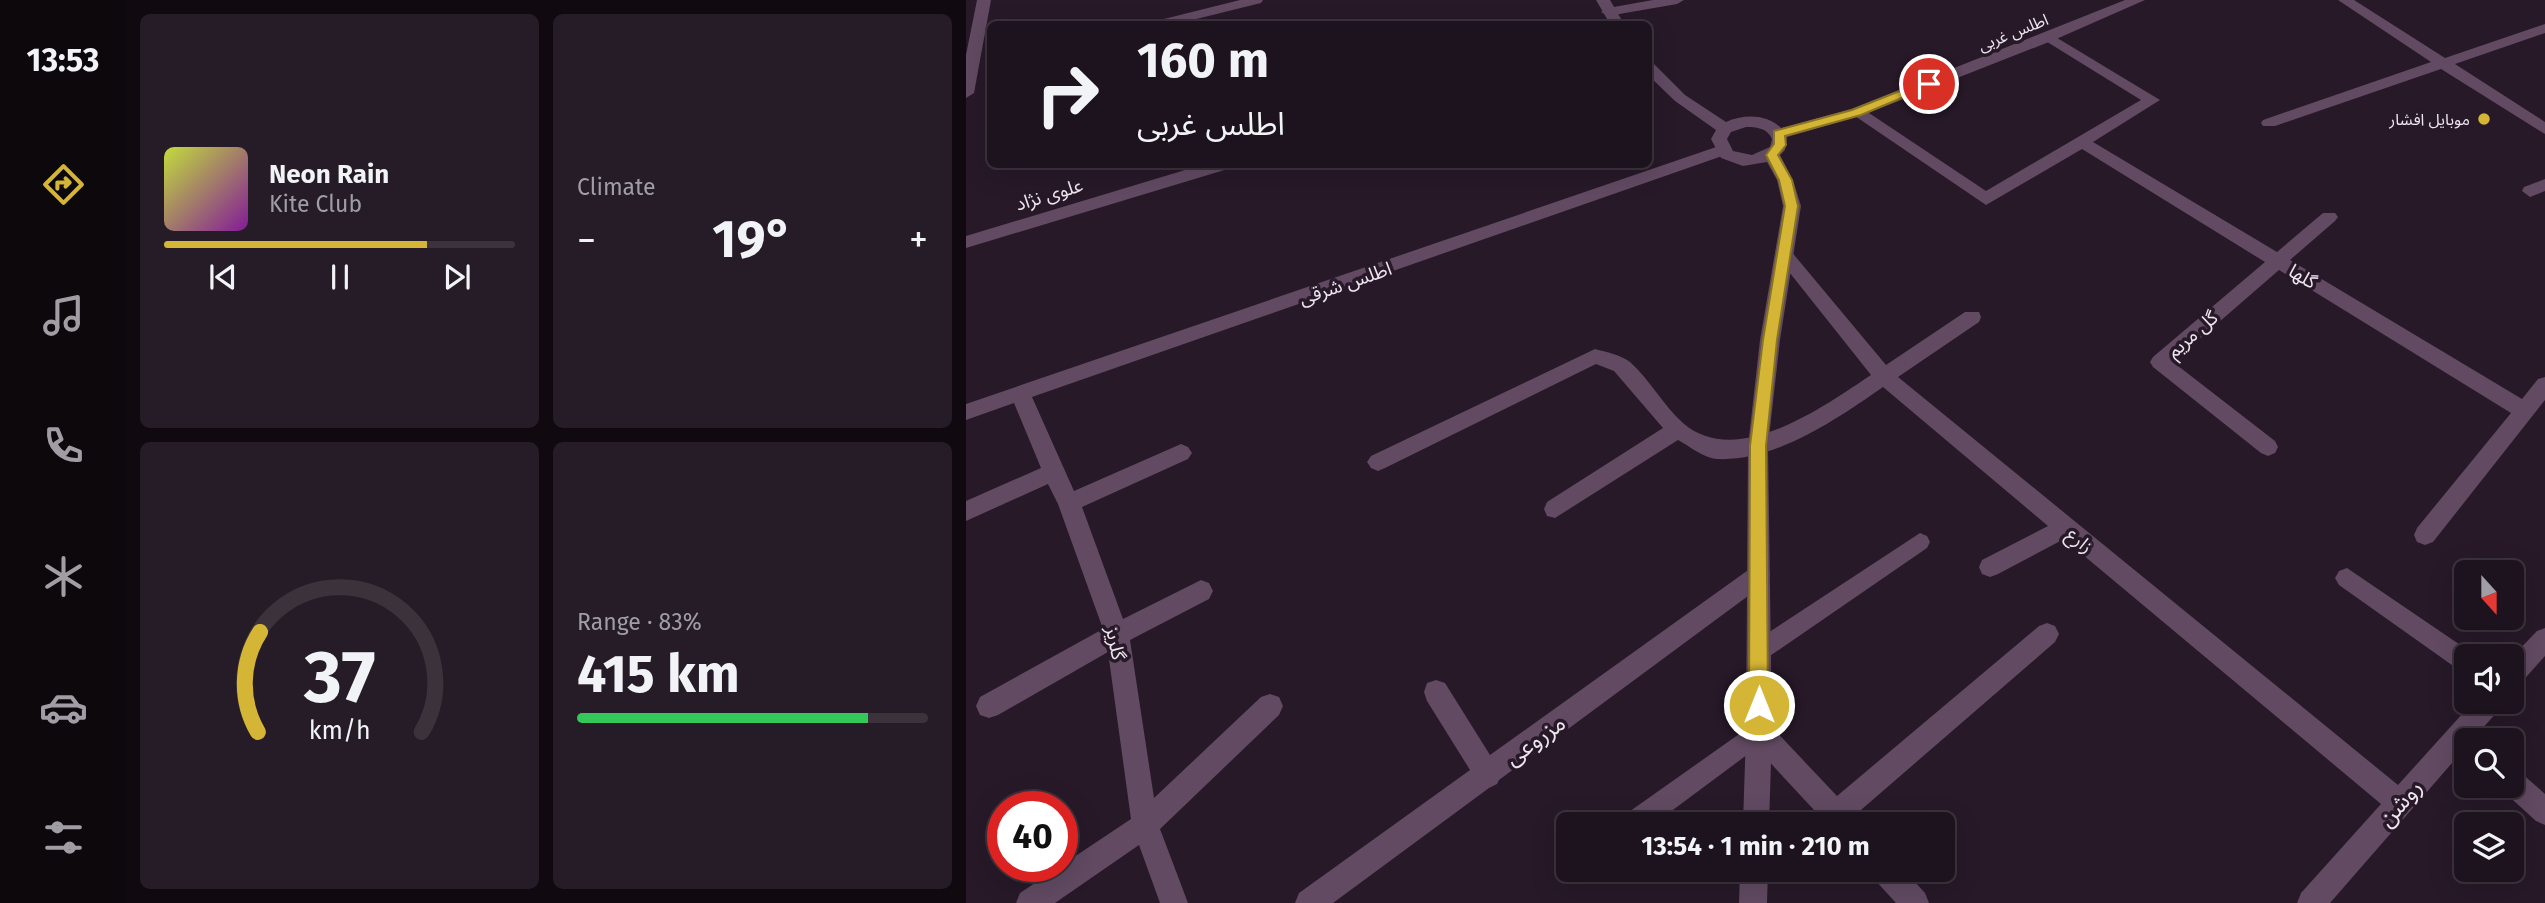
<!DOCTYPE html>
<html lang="en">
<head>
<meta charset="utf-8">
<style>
  body { margin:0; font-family:"Fira Sans","Noto Sans Arabic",sans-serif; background:#251c27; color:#f1f3f6; height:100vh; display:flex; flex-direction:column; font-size:26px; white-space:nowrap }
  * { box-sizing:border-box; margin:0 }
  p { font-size:23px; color:#a09ea4 }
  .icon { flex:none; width:38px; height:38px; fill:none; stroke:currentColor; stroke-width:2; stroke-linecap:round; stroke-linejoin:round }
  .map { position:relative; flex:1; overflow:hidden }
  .sheet { display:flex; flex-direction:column; gap:14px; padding:14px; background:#100a10; width:840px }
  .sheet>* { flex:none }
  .guide { position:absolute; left:21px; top:21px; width:665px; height:147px; border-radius:10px; box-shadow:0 7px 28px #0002,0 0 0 2px #3b323c; background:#1d131e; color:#f1f3f6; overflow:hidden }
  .needle { width:46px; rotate:159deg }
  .fabs { position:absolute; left:1488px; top:560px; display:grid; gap:14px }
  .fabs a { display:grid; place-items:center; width:70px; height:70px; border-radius:10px; background:#1d131e; box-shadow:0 7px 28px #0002,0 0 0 2px #3b323c; font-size:35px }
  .speed { position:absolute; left:21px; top:791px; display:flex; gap:14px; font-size:35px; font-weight:700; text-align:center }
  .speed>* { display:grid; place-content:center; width:91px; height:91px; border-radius:50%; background:#1d131e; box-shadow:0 7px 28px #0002,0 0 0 2px #3b323c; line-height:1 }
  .speed .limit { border:10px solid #d22; background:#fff; color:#111 }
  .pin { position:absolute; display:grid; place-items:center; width:60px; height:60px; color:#fff; margin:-30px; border:4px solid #fff; border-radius:50%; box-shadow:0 2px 7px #0007 }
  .me { position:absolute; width:77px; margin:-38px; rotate:0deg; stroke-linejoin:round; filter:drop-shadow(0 0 5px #0008) }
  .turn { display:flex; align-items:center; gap:24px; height:147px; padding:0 35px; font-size:32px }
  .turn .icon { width:91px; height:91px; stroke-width:2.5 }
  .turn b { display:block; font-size:49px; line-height:60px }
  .big { font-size:52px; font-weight:700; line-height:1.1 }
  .sheet .tile { flex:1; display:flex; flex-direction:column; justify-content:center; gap:10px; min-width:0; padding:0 24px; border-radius:10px; background:#251c27 }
  .sheet .dial { align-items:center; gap:0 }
  .dial svg { height:182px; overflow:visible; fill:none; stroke:#3b323c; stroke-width:7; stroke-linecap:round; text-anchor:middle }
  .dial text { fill:#f1f3f6; stroke:none }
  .song { display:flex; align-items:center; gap:21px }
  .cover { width:84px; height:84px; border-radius:10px; background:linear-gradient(135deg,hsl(70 70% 55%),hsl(290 70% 35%)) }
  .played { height:7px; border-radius:4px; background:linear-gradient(90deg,#d5b535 75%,#3b323c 75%) }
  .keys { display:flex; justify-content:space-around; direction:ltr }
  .heat { display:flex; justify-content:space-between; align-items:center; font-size:38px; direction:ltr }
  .charge { height:10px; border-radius:5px; background:linear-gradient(90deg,#34c759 83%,#3b323c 0) }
  .sheet .tiles { flex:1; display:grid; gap:14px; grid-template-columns:repeat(2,1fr) }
  .trip { position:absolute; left:590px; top:812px; width:399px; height:70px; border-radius:10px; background:#1d131e; box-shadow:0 7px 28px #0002,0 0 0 2px #3b323c; font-weight:700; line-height:70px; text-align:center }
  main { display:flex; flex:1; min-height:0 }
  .dock { display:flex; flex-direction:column; width:126px; justify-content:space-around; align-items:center; background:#0c080c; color:#a09ea4 }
  .dock .icon { width:49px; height:49px }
  .dock .selected { color:#d5b535 }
  .dock b { font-size:32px; color:#f1f3f6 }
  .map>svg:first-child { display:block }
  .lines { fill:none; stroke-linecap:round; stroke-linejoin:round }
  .service { fill:#614a62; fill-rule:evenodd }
  .minor { fill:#614a62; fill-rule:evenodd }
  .tertiary { fill:#614a62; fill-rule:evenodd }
  .route { fill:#d5b535; stroke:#8a7622; stroke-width:2 }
  .poi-dot { fill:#d5b535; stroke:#271928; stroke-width:2.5 }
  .labels { text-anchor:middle; stroke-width:7; stroke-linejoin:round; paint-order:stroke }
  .far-street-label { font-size:16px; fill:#efe5f0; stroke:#271928 }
  .far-poi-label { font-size:16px; fill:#efe5f0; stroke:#271928; text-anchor:end }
  .street-label { font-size:19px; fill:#efe5f0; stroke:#271928 }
  .near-street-label { font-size:23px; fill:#efe5f0; stroke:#271928 }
</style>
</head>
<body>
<main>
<nav class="dock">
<b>13:53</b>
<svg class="icon selected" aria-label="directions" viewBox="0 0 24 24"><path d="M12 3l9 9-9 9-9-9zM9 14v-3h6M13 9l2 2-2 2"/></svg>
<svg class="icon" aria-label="music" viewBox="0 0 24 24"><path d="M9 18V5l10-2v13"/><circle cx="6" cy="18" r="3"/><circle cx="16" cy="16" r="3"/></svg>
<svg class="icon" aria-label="phone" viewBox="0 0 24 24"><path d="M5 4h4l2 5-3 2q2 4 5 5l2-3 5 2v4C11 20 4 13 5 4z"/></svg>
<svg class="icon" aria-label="climate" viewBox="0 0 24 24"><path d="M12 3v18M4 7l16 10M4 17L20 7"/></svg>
<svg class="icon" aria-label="car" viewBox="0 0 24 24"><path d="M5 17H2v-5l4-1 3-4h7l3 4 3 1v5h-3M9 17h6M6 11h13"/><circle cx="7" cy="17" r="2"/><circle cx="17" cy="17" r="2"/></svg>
<svg class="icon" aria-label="filters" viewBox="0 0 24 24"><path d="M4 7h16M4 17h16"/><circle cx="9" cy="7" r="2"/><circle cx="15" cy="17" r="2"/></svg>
</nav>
<section class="sheet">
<div class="tiles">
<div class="tile">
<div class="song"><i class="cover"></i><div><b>Neon Rain</b><p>Kite Club</p></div></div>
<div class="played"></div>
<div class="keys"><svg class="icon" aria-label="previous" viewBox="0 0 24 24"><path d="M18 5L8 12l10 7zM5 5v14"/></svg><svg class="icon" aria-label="pause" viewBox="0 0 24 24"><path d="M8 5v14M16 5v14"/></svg><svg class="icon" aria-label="next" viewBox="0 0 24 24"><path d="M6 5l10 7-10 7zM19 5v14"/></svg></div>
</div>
<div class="tile"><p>Climate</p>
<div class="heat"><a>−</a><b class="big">19°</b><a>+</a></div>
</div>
<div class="tile dial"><svg viewBox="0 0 100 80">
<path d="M14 69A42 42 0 1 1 86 69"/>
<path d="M14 69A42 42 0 0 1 15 25" stroke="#d5b535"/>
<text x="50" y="56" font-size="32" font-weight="700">37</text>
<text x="50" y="72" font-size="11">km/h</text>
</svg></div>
<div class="tile"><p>Range · 83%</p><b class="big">415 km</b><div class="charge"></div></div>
</div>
</section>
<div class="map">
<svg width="1579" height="903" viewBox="0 0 1579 903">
  <rect width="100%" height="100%" fill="#271928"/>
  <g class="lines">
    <g class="service">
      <path d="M954,533L961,536L964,542L961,548L801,658L793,662L785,658L782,651L785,644Z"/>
      <path d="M793,720L801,724L805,732L801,740L688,824H657L660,814Z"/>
    </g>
    <g class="minor">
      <path d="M11,0H25L8,93L0,98V55Z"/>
      <path d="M274,0H297L295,3L210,24L192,23L194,20Z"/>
      <path d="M687,0H718L711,4L642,16L635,12L642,8Z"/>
      <path d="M1372,0H1388L1479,58L1579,24V33L1489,64L1579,122V134L1475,69L1309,126H1297L1295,123L1297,120L1465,62Z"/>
      <path d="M1083,33L1194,100L1127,142L1311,252L1357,213H1369L1372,217L1369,221L1324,260L1556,399L1572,379L1579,377V400L1467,542L1459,545L1451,542L1448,535L1451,528L1545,413L1313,270L1207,362L1309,441L1312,447L1309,453L1302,456L1295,453L1187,367L1184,362L1187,357L1299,262L1116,149L1020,205L883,112L885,109H897L1020,191L1175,100L1078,40L1076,37L1078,34Z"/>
      <path d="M756,145L762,146L764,150L762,154L66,397L108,491L215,444L222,447L226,453L222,459L116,507L157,619L235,580L243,583L247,591L243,599L164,640L188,798L295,697L304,694L313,697L317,706L313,715L194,829L222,903H194L173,845L89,903H50L54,893L165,819L142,652L32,715L23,718L14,715L10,706L14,697L137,629L92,504L82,484L0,521V501L75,468L48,403L0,420V404Z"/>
      <path d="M239,164H267L265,168L0,248V236Z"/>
      <path d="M1579,179V191L1564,197L1556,191L1558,187Z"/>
      <path d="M818,248L824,250L920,365L999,312H1013L1015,317L1013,322L932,377L1432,785L1507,702H1535L1532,711L1506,740H1500V747L1364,903H1331L1335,893L1415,804L1098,539L1032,574L1024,577L1016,574L1013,567L1016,560L1082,526L917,387C871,419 809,462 751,459C738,458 723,446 712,440L589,518L581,516L578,509L581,502L697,428L648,371L630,364L419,468L412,471L405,468L401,462L405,456L629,349C640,352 655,355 664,362C684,380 697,405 717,423C771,470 858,406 905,375L812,258L809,254L812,250Z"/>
      <path d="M793,565L801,568L804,575L801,582L533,780L531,784L523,788L367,903H329L333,893L504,770L461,701L458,692L461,683L470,680L479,683L524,755L785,568Z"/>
      <path d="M1381,568L1509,655L1500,656V675L1373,585L1369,578L1373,571Z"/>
      <path d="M1081,623L1089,626L1093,634L1089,642L888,816L891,824H861L784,741L780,732L784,723L793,719L802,723L871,796L1073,626Z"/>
      <path d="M1579,628V656L1554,684L1545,688V658L1571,631Z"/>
      <path d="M1545,768L1554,772L1579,794V825L1570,821L1536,790L1534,786H1545Z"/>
      <path d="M905,870H938L959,893L963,903H930L909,880Z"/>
    </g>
    <g class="tertiary">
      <path d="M630,0H644L658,24H644Z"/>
      <path d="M1159,0H1179L1088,40L897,115L821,137L819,150L814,155L827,180L835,206L814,340L802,446L806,732L803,824H777L780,732L782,446L794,340L817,206L811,180L801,162L777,166L755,158L745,139L750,130L709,101L682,75V62L687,63L719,95L760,122C778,114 801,114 815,128L885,109ZM780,127C791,127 801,128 806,139L804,147L786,155L767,151L761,139L765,132Z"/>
      <path d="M774,870H802L801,903H773Z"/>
    </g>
  </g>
  <path class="route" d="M959,81L969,84L895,115L819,136L820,145L812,155L826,180L832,206L811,340L800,446L802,705L799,712L793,715L786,712L783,705L784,446L797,340L819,206L813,180L800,155L808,144V131L886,110Z"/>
  <circle class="poi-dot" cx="1518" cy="119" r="7"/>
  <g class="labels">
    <g class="far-street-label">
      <text transform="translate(1047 32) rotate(-22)" y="6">اطلس غربی</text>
    </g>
    <g class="far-poi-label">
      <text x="1504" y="125">موبایل افشار</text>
    </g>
    <g class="street-label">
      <text transform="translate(83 194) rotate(-17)" y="7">علوی نژاد</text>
      <text transform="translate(1337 276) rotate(31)" y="7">گلها</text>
      <text transform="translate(379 283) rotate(-19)" y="7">اطلس شرقی</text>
      <text transform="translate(1226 334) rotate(-41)" y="7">گل مریم</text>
      <text transform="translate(1114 540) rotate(40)" y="7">زارع</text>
      <text transform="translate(150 643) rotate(78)" y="7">گلریز</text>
    </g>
    <g class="near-street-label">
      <text transform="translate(569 740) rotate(-36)" y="8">مزروعی</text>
      <text transform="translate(1434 803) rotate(-49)" y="8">روشن</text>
    </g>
  </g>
</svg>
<div class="fabs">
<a><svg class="needle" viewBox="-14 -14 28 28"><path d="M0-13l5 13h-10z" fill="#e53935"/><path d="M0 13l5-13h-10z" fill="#a09ea4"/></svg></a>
<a><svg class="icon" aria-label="sound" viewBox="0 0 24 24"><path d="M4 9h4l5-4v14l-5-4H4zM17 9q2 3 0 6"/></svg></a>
<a><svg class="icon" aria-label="search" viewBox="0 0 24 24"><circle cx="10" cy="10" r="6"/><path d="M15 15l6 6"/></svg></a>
<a><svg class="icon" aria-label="layers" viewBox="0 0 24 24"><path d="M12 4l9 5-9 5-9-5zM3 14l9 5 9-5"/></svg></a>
</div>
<div class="speed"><div class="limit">40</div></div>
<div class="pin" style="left:963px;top:84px;background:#d93025"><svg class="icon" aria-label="arrive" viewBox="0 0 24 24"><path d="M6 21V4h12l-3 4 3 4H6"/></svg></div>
<svg class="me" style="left:793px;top:705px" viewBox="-20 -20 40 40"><circle r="17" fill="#d5b535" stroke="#fff" stroke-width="3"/><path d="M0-11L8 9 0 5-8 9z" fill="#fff"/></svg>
<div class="trip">13:54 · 1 min · 210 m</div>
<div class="guide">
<div class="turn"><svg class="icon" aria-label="right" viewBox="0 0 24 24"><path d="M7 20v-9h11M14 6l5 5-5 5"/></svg><div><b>160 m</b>اطلس غربی</div></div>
</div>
</div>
</main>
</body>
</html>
